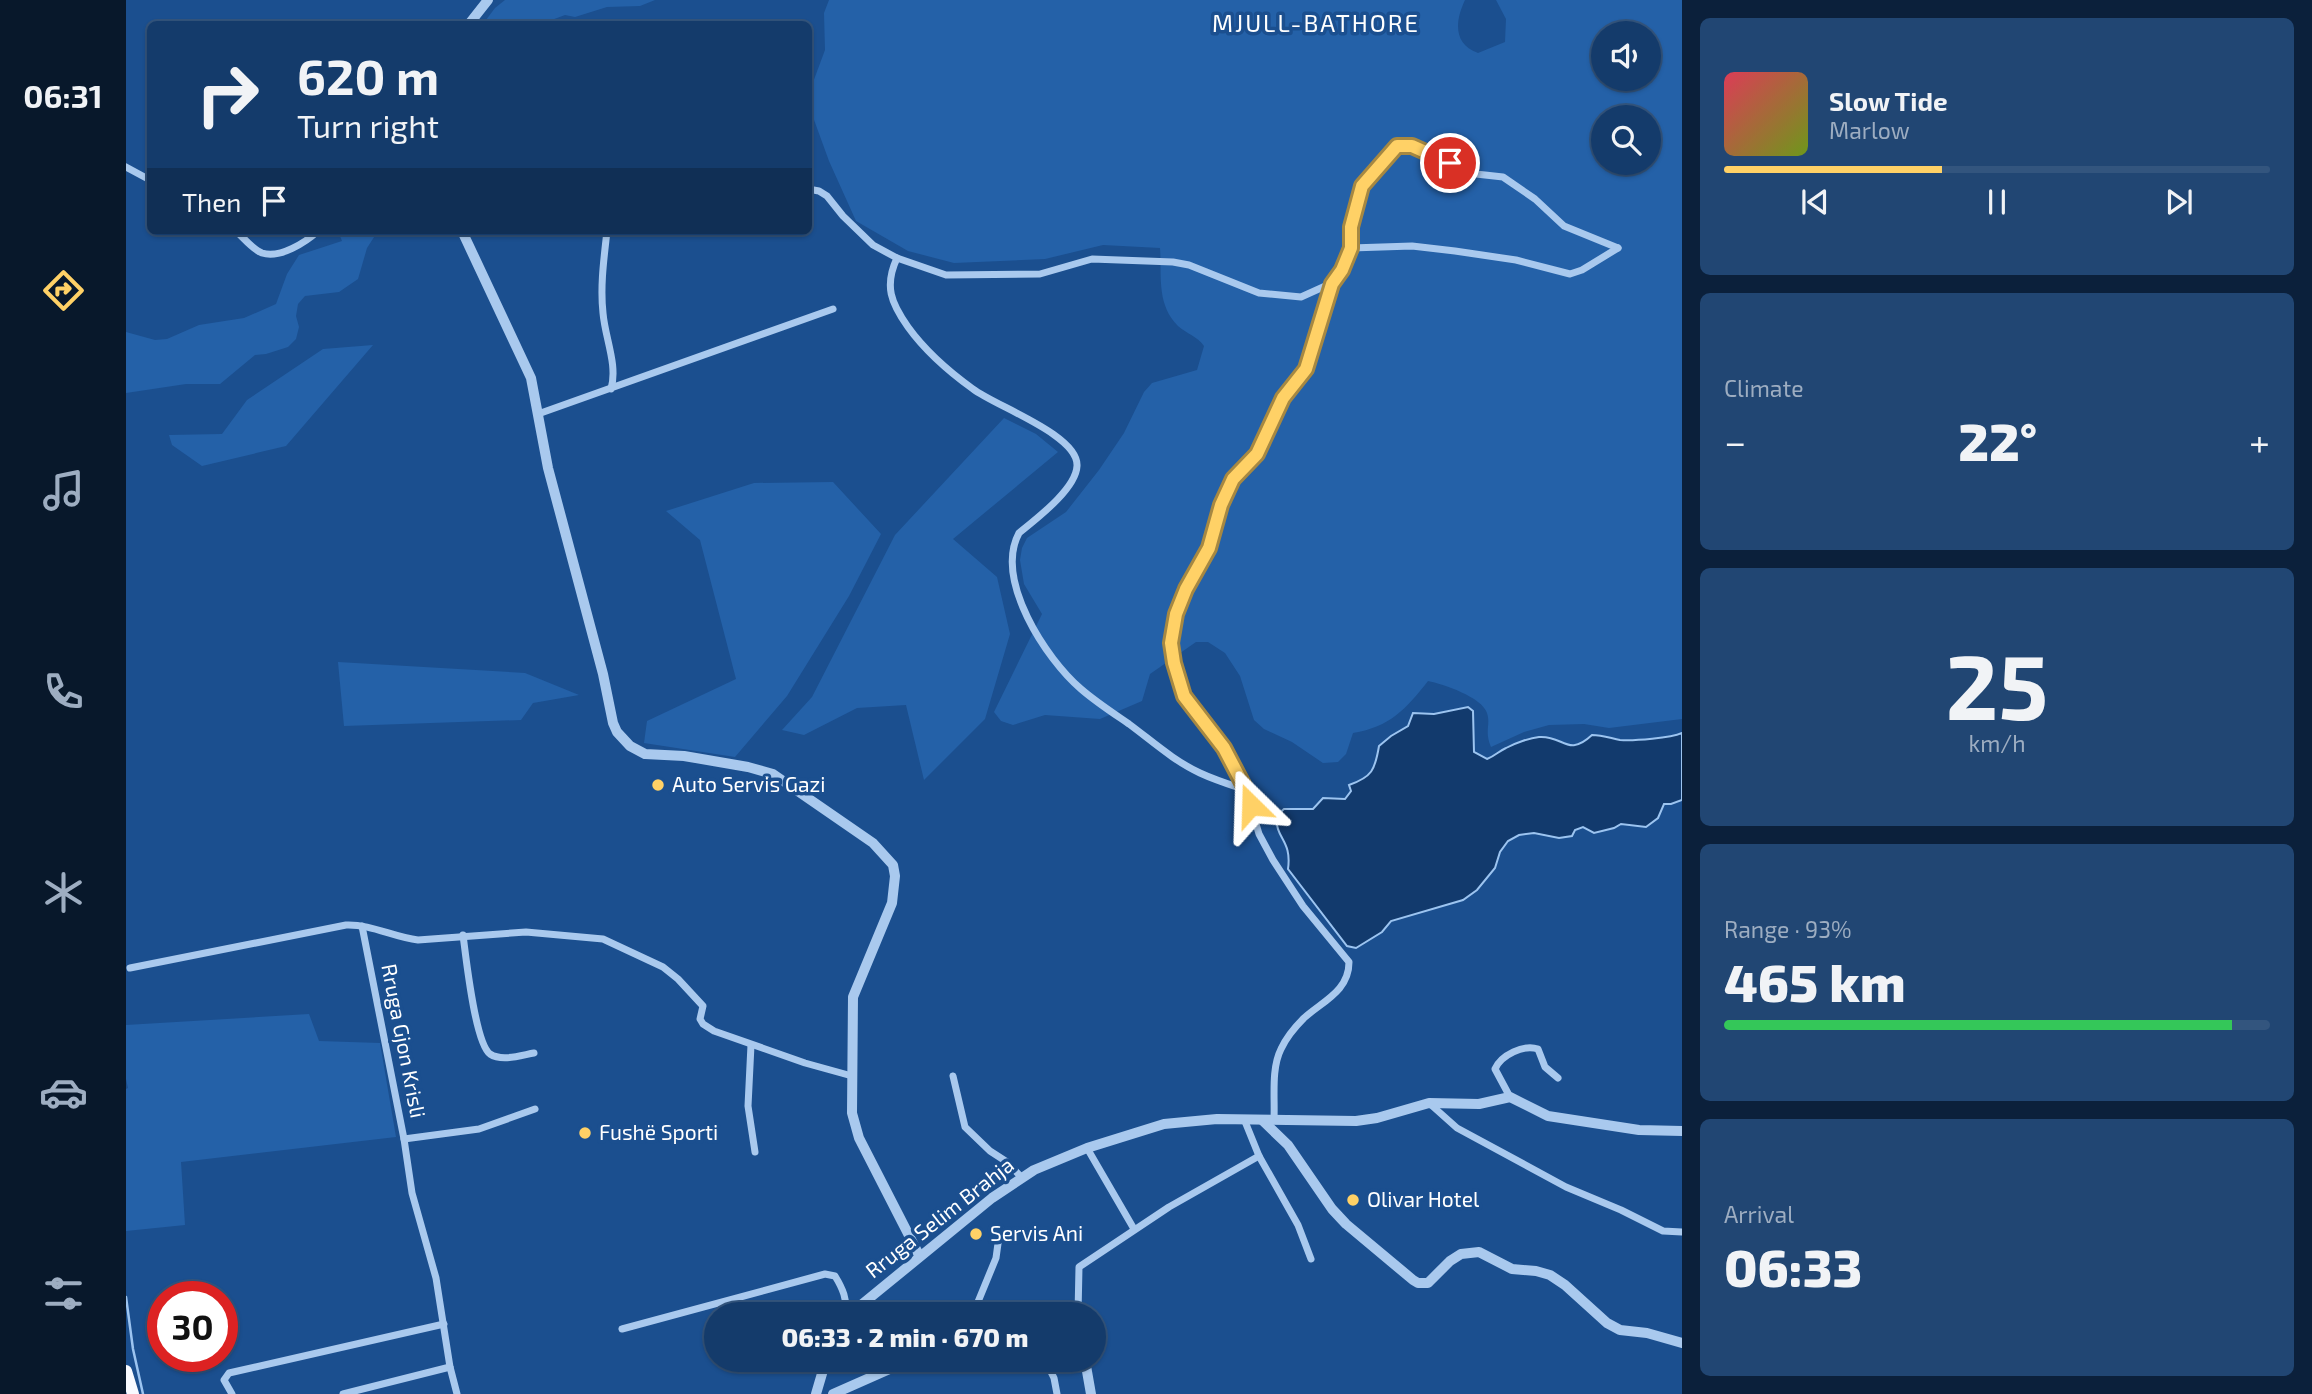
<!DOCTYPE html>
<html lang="en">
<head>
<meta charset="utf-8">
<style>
  body { margin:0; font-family:"Exo 2",sans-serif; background:#214673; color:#f1f3f6; height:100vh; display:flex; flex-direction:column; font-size:26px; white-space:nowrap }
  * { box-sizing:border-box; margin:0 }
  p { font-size:23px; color:#9dadc1 }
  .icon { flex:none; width:38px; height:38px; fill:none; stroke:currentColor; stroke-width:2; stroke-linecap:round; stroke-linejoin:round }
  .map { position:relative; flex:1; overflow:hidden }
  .sheet { display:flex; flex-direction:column; gap:18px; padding:18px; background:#0b203b; width:630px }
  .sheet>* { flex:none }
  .hud { position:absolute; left:21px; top:21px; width:665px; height:214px; border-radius:10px; box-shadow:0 2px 5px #0004,0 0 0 2px #33557e; background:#143b6b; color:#f1f3f6; overflow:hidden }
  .controls { position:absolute; left:1465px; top:21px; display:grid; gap:14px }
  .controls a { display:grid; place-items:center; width:70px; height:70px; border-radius:50%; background:#143b6b; box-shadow:0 2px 5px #0004,0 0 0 2px #33557e; font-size:35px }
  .speed { position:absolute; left:21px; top:1281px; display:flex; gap:14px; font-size:35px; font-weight:700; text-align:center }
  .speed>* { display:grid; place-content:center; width:91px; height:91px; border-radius:50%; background:#143b6b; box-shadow:0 2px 5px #0004,0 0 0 2px #33557e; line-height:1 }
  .speed .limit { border:10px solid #d22; background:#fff; color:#111 }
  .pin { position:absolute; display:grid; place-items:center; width:60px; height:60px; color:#fff; margin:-30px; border:4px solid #fff; border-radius:50%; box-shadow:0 2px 7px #0007 }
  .me { position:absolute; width:77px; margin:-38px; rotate:338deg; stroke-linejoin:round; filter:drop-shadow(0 0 5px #0008) }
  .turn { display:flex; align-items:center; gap:24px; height:147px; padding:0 35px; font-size:32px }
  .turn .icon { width:91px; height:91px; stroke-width:2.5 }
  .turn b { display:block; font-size:49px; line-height:60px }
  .then { display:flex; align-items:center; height:66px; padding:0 35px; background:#0003; gap:14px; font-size:26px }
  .big { font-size:52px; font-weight:800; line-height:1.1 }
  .sheet .tile { flex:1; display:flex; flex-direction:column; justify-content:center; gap:10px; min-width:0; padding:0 24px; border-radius:10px; background:#214673 }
  .sheet .dial { align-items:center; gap:0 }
  .dial b { font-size:91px; line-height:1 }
  .song { display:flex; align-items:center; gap:21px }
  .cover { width:84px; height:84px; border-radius:10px; background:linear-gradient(135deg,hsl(350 70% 55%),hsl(80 70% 35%)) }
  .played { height:7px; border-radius:4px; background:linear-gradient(90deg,#ffd166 40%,#33557e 40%) }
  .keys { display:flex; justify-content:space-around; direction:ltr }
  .heat { display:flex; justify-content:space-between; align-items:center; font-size:38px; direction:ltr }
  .charge { height:10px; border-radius:5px; background:linear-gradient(90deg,#34c759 93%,#33557e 0) }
  .trip { position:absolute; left:578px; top:1302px; width:402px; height:70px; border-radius:35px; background:#143b6b; box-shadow:0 2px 5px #0004,0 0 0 2px #33557e; font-weight:800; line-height:70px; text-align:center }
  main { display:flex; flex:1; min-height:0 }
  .tabs { display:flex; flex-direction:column; width:126px; justify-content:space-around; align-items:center; background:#08182b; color:#9dadc1 }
  .tabs .icon { width:49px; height:49px }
  .tabs .on { color:#ffd166 }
  .tabs b { font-size:32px; color:#f1f3f6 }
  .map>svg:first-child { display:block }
  .green { fill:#2461a8; fill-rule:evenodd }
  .water { fill:#123a6d; stroke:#9cc4f0; stroke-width:2 }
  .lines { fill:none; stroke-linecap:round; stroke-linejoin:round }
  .stream { stroke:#9cc4f0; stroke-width:2.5 }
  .minor { stroke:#a9c9ee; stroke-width:7 }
  .tertiary { stroke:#a9c9ee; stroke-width:10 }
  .trunk { stroke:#f8faff; stroke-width:12 }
  .route-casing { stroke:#a68842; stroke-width:18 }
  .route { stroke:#ffd166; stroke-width:12 }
  .poi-dot { fill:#ffd166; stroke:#1b4f8f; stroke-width:2.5 }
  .labels { text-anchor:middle; stroke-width:7; stroke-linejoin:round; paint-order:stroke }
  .poi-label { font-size:21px; fill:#fff; stroke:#1b4f8f; text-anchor:start }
  .street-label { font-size:21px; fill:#fff; stroke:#1b4f8f }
  .quarter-label { font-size:24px; letter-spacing:2px; fill:#fff; stroke:#1b4f8f }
</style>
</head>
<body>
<main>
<nav class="tabs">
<b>06:31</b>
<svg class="icon on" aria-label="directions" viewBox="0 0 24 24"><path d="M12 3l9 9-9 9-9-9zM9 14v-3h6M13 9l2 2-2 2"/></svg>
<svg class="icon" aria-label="music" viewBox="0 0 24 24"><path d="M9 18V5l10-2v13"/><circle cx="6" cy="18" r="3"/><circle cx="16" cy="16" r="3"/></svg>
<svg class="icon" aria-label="phone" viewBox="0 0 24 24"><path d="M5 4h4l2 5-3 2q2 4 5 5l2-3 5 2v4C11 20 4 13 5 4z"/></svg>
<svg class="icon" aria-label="climate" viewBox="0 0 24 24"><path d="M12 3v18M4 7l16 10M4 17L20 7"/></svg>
<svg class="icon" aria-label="car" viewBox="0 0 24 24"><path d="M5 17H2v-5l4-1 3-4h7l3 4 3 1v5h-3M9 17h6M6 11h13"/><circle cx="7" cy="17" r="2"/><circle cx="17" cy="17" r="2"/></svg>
<svg class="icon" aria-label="filters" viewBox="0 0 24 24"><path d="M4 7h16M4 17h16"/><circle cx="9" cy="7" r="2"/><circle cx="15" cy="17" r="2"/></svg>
</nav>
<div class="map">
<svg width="1556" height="1394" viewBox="0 0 1556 1394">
  <rect width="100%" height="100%" fill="#1b4f8f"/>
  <g class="green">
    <path d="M379,0H529L514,6L481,7L449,17L439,15L415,24H357L369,8Z"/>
    <path d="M703,0H1339C1329,21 1327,44 1352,53L1379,42L1380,19L1370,0H1556V719L1483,728L1458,724L1423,725L1398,732L1365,747C1358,731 1365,725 1361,713C1356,697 1317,684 1302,681C1280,709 1264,727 1227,733L1220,754L1212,762L1197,763L1166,742L1138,729L1128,720L1114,676L1099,653L1082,642H1070L1024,674L1016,701L974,719L919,715L887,725L875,721L868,712L916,614L898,584L894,560L896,548L901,538L940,512L973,470L998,433L1018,392L1026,383L1071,370L1078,346C1071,336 1061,334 1052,326C1030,304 1036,275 1034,248L977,245L919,259L828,263L782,251L730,221L703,161L683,106V93L699,50L698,13ZM1477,33H1522V79H1477ZM1477,117H1522V163H1477Z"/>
    <path d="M212,231H252L241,248L232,279L213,292L179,296L172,304L170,316L173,327L170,339L162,347L140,354L129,355L94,384H60L0,393V332L29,340L41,339L73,325L118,318L150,304L161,274L173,255L216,241Z"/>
    <path d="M247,345L160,446L76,466L46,445L43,435L96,434L121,400L197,349Z"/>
    <path d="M878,418L910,434L932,452L827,539L871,577L884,634L859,719L798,780L780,705L731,708L678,735L656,730L686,697L769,535Z"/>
    <path d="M707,482L755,534L723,596L661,696L609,757L518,743L521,721L610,679L574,540L540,511L628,483Z"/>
    <path d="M212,662L399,673L453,695L407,703L395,720L218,726Z"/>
    <path d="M183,1014L193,1041L254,1043L270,1137L55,1162L59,1225L0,1231V1089L2,1088L0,1079V1025Z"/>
  </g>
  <path class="water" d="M1342,707L1347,711L1348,752L1361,759C1369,756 1373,751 1380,748C1389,743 1404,738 1413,737C1438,735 1441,758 1466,735C1476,735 1484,738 1494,740C1508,741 1545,738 1556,733V800L1545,804H1538L1532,818L1520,827L1495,824L1488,828L1468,833L1457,827L1449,830L1446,836L1433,838L1408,833L1393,835L1382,841L1374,852L1369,868L1351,890L1337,900L1265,921L1256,932L1230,948L1221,946L1162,869C1166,840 1150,840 1150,816L1158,809H1187L1197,798L1219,799L1225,791L1223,785C1246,777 1249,770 1253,746L1265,736L1282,726L1287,713L1308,714Z"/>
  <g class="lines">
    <path class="stream" d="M0,1297L7,1349L17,1394"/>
    <g class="minor">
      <path d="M0,167L24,180"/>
      <path d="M682,189L693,191L701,196L717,216L747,245L771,258L820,275L914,274L966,259L1047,262L1063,265L1133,293L1175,297L1206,283L1216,270L1225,248V227L1235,186L1271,146H1286L1341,173L1377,177L1409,199L1438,226L1492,248"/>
      <path d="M110,231C118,238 126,249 136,253C154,259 180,242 192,231"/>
      <path d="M481,231C478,258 474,286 477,313C479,338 492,365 485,389"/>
      <path d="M1225,248L1286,246L1329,251L1390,260L1444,274L1456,270L1492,248"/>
      <path d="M771,258C758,286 765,303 782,327C800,352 822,371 847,389C869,406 953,435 951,466C950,489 910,519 893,533C868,580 920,659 955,689C970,702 987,713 1003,724C1026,741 1048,761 1074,773C1089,780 1105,785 1120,790"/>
      <path d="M412,414L707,309"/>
      <path d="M236,926L278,1139L286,1193L310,1278L324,1367L331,1394"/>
      <path d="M337,935C340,957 349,1043 364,1054C376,1062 396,1055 408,1053"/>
      <path d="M4,968L220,925C245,924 267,937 292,940L400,932L477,939L537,967L552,979L577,1006L574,1019L577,1024L588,1031L679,1063L726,1076"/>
      <path d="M625,1045L622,1106L629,1152"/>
      <path d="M827,1076L839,1127L864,1151L881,1162L896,1178"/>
      <path d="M1384,1097L1369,1069C1375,1055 1398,1044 1412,1049L1419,1067L1432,1078"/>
      <path d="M1303,1103L1331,1128L1440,1187L1495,1210L1537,1231L1556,1232"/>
      <path d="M1118,1119L1133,1156L1172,1225L1185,1259"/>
      <path d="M1148,1119C1149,1097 1145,1069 1155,1049C1160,1038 1169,1027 1178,1018C1197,1001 1223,991 1223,962L1177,906L1147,860L1133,834L1120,790L1108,766L1058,696L1048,663L1045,643L1050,614L1060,589L1083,548L1095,505L1107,479L1131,454L1157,398L1180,369L1206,283"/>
      <path d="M278,1139L353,1129L409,1109"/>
      <path d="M961,1148L1008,1229"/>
      <path d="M847,1314L870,1258L874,1229"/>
      <path d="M952,1314L953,1267L1043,1207L1133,1156"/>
      <path d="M496,1329L699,1274L709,1276C717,1289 721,1299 720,1314"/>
      <path d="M919,1360L928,1378L931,1394"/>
      <path d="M106,1394L98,1380L103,1373L318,1324"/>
      <path d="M217,1394L324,1367"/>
    </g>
    <g class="tertiary">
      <path d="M343,24L362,0"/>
      <path d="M336,231L405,378L422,468L477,674L487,723L491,732L504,746L519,754L558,756L622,767L647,774L747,843L767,865L769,876L766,903L727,997L726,1113L733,1138L793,1255"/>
      <path d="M1136,1120L1162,1145L1206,1209L1220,1224L1287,1280L1292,1283H1302L1324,1261L1335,1254L1353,1252L1386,1269L1410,1271L1424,1275L1439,1285L1481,1323L1494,1330L1521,1333L1556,1343"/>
      <path d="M724,1314L866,1198L908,1170L961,1148L1038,1124L1059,1122L1091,1119L1230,1121L1251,1118L1303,1103L1353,1104L1384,1097L1422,1116L1513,1130L1556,1131"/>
      <path d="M959,1360L965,1394"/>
      <path d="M690,1394L700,1360"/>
      <path d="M707,1394L784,1360"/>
    </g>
    <path class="trunk" d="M0,1371L7,1394"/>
  </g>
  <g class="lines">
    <g class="route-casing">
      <path id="route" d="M1125,805L1120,790L1098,748L1058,696L1048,663L1045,643L1050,614L1060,589L1083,548L1095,505L1107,479L1131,454L1157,398L1180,369L1206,284L1216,270L1225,248V227L1236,186L1271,146H1286L1324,163"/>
    </g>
    <use href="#route" class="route"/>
  </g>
  <g class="poi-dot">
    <circle cx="532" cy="785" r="7"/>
    <circle cx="459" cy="1133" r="7"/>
    <circle cx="1227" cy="1200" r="7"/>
    <circle cx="850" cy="1234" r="7"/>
  </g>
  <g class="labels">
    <g class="poi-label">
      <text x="546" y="792">Auto Servis Gazi</text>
      <text x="473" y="1140">Fushë Sporti</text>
      <text x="1241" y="1207">Olivar Hotel</text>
      <text x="864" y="1241">Servis Ani</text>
    </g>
    <g class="street-label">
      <text transform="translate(277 1041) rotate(79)" y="7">Rruga Gjon Krisli</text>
      <text transform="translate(814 1218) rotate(-38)" y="7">Rruga Selim Brahja</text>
    </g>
    <g class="quarter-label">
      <text x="1190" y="32">MJULL-BATHORE</text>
    </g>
  </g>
</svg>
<div class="controls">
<a><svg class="icon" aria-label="sound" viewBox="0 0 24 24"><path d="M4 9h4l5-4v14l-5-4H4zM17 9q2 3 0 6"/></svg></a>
<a><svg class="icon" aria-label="search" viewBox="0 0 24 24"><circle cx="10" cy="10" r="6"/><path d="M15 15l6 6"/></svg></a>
</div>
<div class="speed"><div class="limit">30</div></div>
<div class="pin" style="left:1324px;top:163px;background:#d93025"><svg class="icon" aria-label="arrive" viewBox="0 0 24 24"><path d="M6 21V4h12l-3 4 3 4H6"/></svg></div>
<svg class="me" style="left:1125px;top:805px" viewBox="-20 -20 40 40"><path d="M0-17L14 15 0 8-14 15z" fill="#ffd166" stroke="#fff" stroke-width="4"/></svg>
<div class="trip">06:33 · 2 min · 670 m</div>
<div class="hud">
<div class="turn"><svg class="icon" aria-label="right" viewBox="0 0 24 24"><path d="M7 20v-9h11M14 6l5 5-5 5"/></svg><div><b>620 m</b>Turn right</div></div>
<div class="then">Then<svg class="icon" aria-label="arrive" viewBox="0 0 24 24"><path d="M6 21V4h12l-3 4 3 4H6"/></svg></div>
</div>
</div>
<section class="sheet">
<div class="tile">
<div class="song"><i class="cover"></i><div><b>Slow Tide</b><p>Marlow</p></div></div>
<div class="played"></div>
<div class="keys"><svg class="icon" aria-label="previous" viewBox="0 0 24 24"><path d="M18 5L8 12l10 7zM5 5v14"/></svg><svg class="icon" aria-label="pause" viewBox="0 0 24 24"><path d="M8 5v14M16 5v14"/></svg><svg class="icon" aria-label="next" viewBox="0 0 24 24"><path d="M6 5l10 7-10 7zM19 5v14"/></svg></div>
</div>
<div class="tile"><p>Climate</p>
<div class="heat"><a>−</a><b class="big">22°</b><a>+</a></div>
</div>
<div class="tile dial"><b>25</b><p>km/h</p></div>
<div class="tile"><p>Range · 93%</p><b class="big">465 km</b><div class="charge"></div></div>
<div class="tile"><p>Arrival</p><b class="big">06:33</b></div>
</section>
</main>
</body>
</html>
